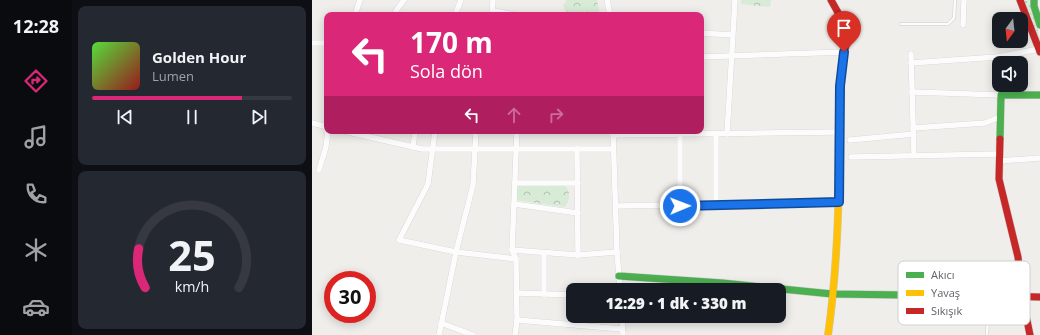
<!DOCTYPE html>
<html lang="tr">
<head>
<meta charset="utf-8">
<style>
  body { margin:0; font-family:"Open Sans",sans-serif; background:#242831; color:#f1f3f6; height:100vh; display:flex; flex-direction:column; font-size:15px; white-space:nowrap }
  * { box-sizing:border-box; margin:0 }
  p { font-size:13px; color:#9ea1a6 }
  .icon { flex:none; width:22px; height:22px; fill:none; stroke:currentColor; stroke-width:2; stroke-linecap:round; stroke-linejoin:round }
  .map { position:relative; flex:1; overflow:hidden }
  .sheet { display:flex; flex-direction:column; gap:6px; padding:6px; background:#0d0f14; width:240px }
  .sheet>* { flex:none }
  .top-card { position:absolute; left:12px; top:12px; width:380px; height:122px; border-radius:8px; box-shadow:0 2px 10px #0003; background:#db2777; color:#fff; overflow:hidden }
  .needle { width:26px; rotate:195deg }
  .fabs { position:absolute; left:680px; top:12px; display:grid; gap:8px }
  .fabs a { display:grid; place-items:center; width:36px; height:36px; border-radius:8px; background:#171b24; box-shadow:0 2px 10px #0003; font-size:20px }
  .speed { position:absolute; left:12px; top:271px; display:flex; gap:8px; font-size:20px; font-weight:700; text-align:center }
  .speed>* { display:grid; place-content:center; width:52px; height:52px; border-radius:50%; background:#171b24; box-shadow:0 2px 10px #0003; line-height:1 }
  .speed .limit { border:6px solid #d22; background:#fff; color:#111 }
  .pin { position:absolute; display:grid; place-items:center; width:34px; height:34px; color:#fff; margin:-41px -17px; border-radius:50% 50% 50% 0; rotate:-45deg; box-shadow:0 0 4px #0007 }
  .pin .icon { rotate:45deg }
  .me { position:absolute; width:44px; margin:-22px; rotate:89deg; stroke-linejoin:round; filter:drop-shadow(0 0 3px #0008) }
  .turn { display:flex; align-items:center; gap:14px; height:84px; padding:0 20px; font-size:18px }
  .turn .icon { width:52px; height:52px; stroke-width:2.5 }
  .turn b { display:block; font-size:28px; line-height:34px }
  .lanes { display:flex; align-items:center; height:38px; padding:0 20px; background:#0003; justify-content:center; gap:20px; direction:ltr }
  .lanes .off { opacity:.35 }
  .sheet .widget { flex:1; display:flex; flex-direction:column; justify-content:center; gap:6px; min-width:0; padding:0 14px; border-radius:8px; background:#242831 }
  .sheet .dial { align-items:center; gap:0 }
  .dial svg { height:104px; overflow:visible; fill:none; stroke:#363941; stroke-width:7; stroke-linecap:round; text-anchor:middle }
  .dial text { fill:#f1f3f6; stroke:none }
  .song { display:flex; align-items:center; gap:12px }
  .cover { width:48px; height:48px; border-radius:6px; background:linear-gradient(135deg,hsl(110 70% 55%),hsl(0 70% 35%)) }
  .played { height:4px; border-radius:2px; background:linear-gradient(90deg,#db2777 75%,#363941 75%) }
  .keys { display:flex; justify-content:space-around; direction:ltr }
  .trip { position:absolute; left:254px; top:283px; width:220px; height:40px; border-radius:8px; background:#171b24; box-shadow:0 2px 10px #0003; font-weight:800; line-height:40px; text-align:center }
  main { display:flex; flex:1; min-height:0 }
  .dock { display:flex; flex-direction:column; width:72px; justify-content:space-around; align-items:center; background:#090b0e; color:#9ea1a6 }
  .dock .icon { width:28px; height:28px }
  .dock .on { color:#db2777 }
  .dock b { font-size:18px; color:#f1f3f6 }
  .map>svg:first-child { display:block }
  .grass { fill:url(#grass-dots) }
  .park { fill:url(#park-crowns) }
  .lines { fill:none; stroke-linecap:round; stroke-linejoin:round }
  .lane-casing { stroke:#cbcccc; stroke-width:3.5 }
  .street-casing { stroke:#cbcccc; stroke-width:6 }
  .fast-casing { stroke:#cacacb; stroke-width:8 }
  .slow-casing { stroke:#cacacb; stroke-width:8 }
  .jam-casing { stroke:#cacacb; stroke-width:8 }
  .lane { stroke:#fdfcfc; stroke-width:2.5 }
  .street { stroke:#fdfcfc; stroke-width:5.5 }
  .fast { stroke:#4caf50; stroke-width:7 }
  .slow { stroke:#ffc107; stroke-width:7 }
  .jam { stroke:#c62828; stroke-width:7 }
  .route-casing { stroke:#114b97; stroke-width:10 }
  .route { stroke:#1a73e8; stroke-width:7 }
  .key { fill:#fff; stroke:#cfd0d2; stroke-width:1 }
  .key-label { font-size:11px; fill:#5f6368 }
</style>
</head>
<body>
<main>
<nav class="dock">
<b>12:28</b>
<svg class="icon on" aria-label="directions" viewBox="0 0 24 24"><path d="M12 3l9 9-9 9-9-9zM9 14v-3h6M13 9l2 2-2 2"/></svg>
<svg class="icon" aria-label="music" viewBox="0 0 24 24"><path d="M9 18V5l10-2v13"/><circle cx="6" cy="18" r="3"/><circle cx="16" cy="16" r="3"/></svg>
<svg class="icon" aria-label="phone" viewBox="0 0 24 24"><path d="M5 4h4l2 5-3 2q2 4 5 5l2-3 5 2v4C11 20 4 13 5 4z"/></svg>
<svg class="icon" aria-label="climate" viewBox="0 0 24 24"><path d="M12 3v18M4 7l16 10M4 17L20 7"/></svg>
<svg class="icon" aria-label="car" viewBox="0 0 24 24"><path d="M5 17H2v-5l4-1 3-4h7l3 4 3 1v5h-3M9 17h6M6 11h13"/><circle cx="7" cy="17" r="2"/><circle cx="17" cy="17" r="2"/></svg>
</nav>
<section class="sheet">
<div class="widget">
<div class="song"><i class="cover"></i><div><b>Golden Hour</b><p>Lumen</p></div></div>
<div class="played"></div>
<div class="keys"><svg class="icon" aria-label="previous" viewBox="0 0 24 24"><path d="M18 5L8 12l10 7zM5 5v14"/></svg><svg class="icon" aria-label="pause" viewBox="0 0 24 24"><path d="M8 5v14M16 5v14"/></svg><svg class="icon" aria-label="next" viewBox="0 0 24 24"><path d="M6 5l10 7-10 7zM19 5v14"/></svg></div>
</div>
<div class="widget dial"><svg viewBox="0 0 100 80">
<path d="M14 69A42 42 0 1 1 86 69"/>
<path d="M14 69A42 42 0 0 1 9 39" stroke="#db2777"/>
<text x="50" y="56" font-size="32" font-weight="700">25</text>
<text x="50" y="72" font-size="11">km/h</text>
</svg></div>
</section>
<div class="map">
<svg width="728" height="335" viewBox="0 0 728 335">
  <defs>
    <pattern id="grass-dots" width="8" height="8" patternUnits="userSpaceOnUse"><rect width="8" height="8" fill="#d8ebd6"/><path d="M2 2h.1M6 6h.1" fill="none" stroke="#b2c2b1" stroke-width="1.8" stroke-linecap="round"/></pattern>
    <pattern id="park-crowns" width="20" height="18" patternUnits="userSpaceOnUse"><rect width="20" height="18" fill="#d8ebd6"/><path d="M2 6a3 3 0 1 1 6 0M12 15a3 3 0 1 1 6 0" fill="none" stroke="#b2c2b1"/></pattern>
  </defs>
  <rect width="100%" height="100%" fill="#efeeea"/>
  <path class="grass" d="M712,0H718L728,38V43L719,16Z"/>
  <g class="park">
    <path d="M254,0H285L288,15H255L251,5L254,2Z"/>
    <path d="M429,0H459L458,7L429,4Z"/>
    <path d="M203,185L253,186C259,192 258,200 253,207L203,200Z"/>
  </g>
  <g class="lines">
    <g class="lane-casing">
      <g id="lane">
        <path d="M589,24H636L642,18L643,0"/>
        <path d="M675,335L677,298"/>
      </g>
    </g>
    <g class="street-casing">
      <g id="street">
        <path d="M295,0L298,15"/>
        <path d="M181,11L203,15"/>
        <path d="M43,15L48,0"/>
        <path d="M83,15L84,11L92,0"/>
        <path d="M143,15L149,0"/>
        <path d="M180,15L181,0"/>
        <path d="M651,25L652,0"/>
        <path d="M389,33L420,35"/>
        <path d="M0,43H15"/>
        <path d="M599,54L602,155"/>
        <path d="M389,57L532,52"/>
        <path d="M685,57L687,73"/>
        <path d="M599,63L685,57L727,49"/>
        <path d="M600,92L689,95L688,85"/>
        <path d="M0,123L15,127"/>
        <path d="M601,128L673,123L688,117"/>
        <path d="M32,131L110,149H301"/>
        <path d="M123,131L116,184L87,240L144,252L127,335"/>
        <path d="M164,131L161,185L144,252L204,259"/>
        <path d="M301,131L305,252L308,290"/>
        <path d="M368,134V206"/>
        <path d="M415,134L423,0"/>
        <path d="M301,135L527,132"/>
        <path d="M538,140L602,134"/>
        <path d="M101,147L103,131"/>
        <path d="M265,149L266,255"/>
        <path d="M539,157L687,154"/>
        <path d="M687,161L728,158"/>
        <path d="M7,170L14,147L16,131"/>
        <path d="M203,183H266"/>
        <path d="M202,204L266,213"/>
        <path d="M404,205V134"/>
        <path d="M304,206L527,202"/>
        <path d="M200,250L266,255L305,252"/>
        <path d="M232,253V294"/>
        <path d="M205,293L261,295"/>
        <path d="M310,316L311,335"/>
        <path d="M205,320L310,329"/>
        <path d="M129,323L161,335"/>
        <path d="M203,335L205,320L204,259L200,250L205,131"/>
      </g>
    </g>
    <g class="fast-casing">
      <g id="fast">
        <path d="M722,0V6L728,25"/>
        <path d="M688,139L689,95H728"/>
        <path d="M307,276L410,283L520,294L666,296"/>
      </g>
    </g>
    <g class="slow-casing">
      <path id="slow" d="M516,335C526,265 527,194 528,124"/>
    </g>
    <g class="jam-casing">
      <g id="jam">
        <path d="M519,0L538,34L532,52L528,86V124"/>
        <path d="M708,0L728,52"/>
        <path d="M688,139L687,179L706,257L710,296L718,335"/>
        <path d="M666,296L728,297"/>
      </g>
    </g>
    <use href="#lane" class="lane"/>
    <use href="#street" class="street"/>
    <use href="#fast" class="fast"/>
    <use href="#slow" class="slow"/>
    <use href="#jam" class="jam"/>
  </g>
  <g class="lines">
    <g class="route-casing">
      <path id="route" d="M368,206L527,202L528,86L532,52"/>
    </g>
    <use href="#route" class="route"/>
  </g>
  <rect x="586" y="261" width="132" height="64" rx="6" class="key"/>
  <rect x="594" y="272" width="18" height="6" fill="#4caf50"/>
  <rect x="594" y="290" width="18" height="6" fill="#ffc107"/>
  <rect x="594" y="308" width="18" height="6" fill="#c62828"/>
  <g class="key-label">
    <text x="619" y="279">Akıcı</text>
    <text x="619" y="297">Yavaş</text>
    <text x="619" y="315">Sıkışık</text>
  </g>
</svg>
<div class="fabs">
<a><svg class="needle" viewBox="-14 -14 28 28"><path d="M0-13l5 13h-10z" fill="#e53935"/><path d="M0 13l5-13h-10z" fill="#9ea1a6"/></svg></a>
<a><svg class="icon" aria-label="sound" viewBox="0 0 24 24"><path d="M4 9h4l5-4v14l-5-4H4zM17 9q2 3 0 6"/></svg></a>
</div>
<div class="speed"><div class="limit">30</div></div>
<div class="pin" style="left:532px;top:52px;background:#d93025"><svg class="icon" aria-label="arrive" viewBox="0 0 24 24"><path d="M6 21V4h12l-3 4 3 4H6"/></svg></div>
<svg class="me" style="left:368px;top:206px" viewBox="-20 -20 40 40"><circle r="17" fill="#1a73e8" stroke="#fff" stroke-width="3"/><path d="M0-11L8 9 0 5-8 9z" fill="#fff"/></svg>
<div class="trip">12:29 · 1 dk · 330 m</div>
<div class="top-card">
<div class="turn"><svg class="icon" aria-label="left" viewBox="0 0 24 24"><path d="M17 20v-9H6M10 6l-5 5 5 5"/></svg><div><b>170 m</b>Sola dön</div></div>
<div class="lanes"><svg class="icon" aria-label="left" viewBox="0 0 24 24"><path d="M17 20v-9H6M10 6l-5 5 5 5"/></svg><svg class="icon off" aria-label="ahead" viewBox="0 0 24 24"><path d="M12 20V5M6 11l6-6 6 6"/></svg><svg class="icon off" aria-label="right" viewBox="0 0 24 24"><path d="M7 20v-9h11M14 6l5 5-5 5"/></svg></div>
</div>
</div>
</main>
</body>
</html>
